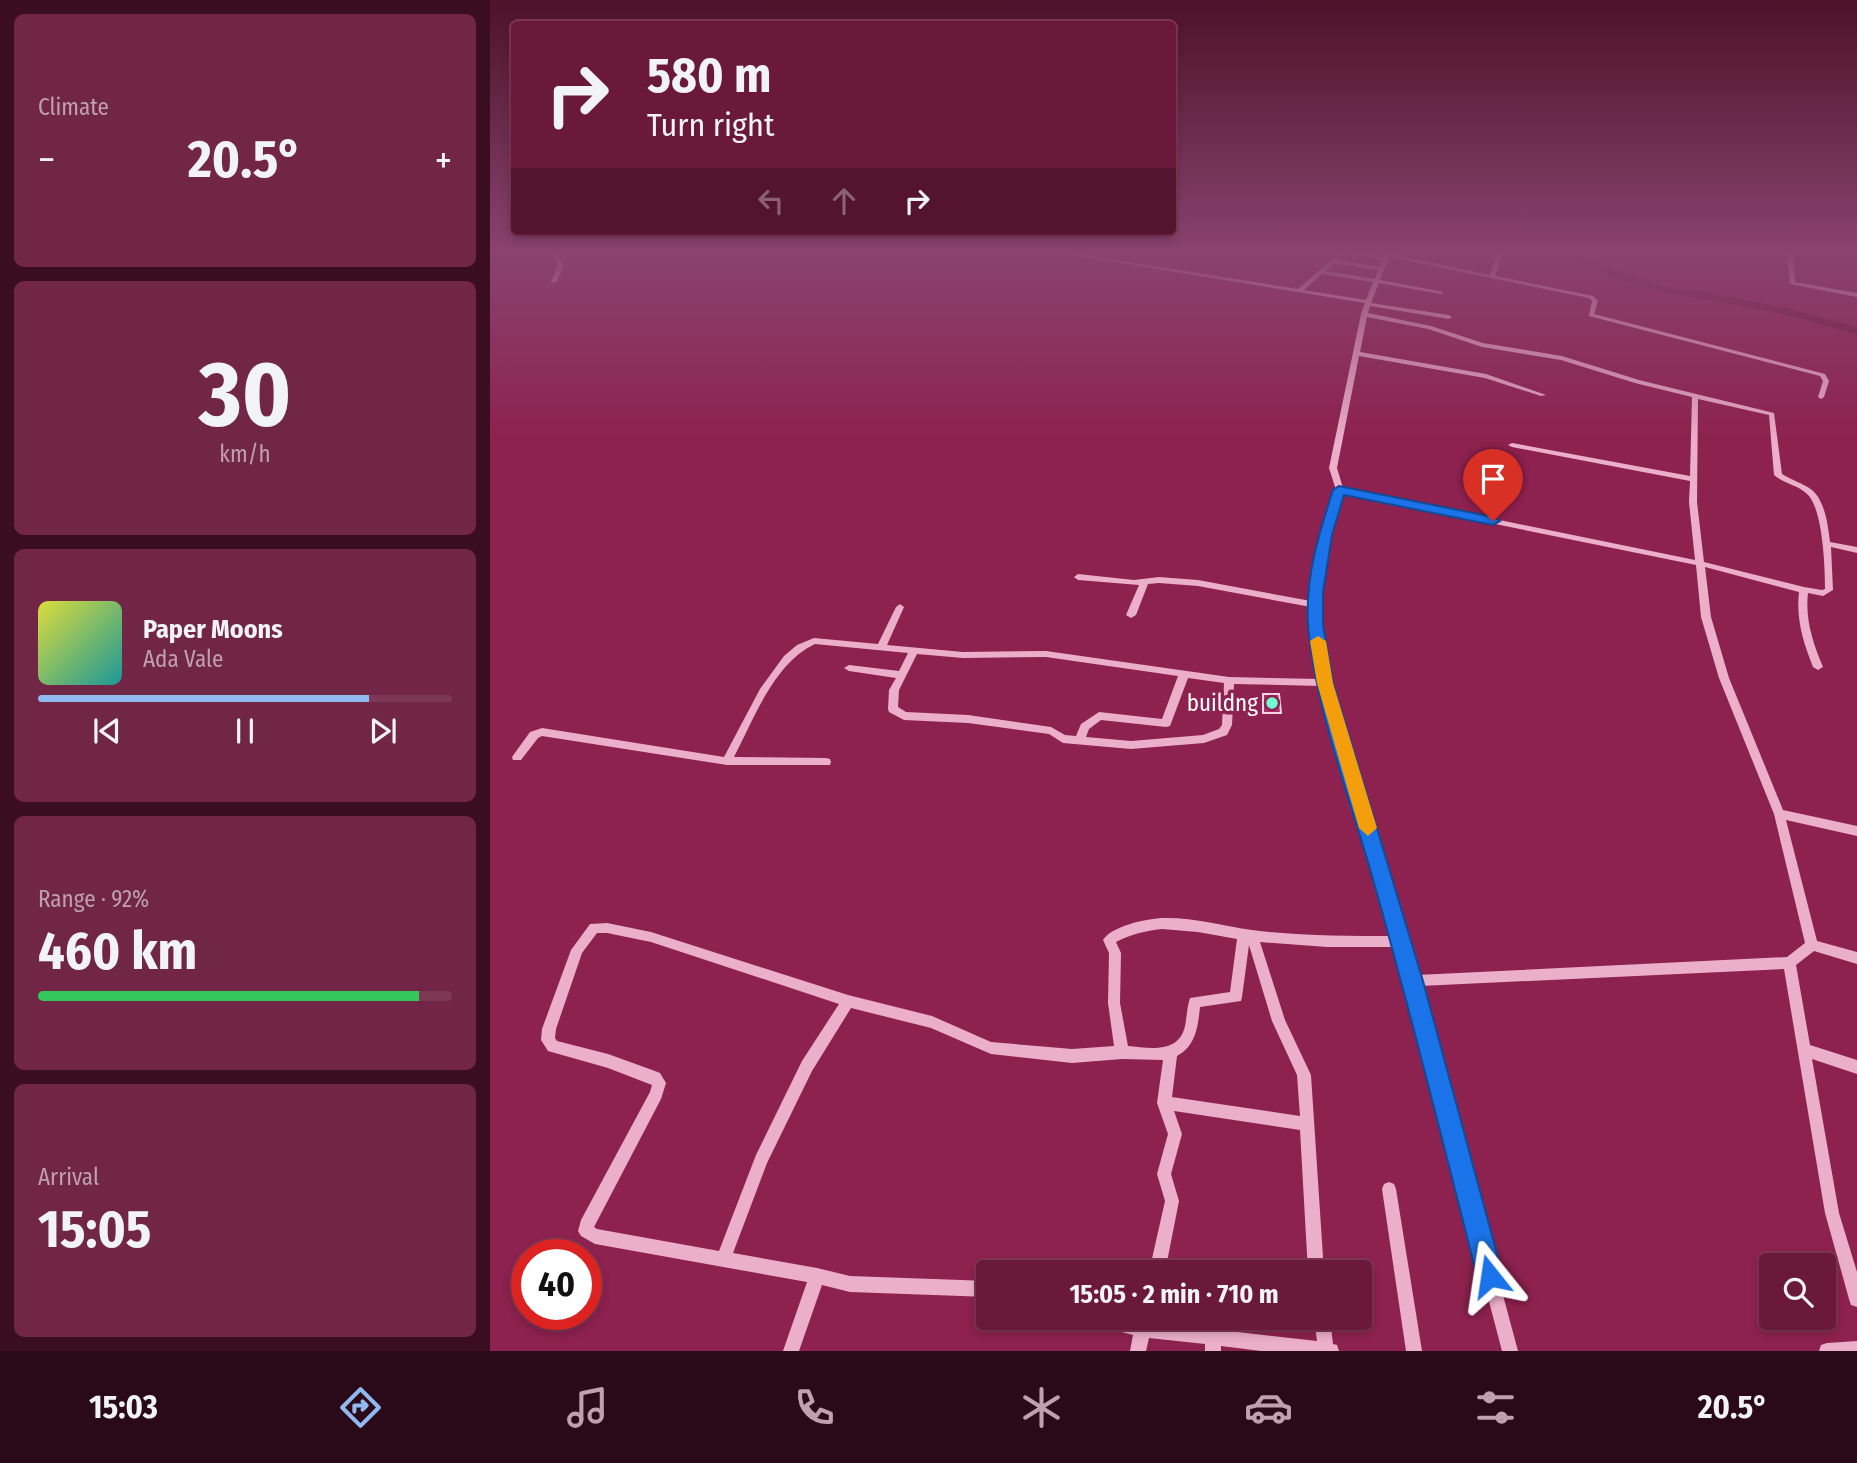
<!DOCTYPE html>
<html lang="en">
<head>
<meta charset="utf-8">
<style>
  body { margin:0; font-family:"Fira Sans Condensed",sans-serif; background:#722646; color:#f1f3f6; height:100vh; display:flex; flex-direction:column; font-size:26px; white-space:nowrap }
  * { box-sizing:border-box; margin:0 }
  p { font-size:23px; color:#bea0af }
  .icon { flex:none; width:38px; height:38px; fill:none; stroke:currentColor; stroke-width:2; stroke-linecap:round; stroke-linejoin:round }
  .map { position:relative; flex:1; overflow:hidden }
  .side { display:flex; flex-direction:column; gap:14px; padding:14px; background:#3a0e20; width:490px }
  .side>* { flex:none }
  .guide { position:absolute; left:21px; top:21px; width:665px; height:214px; border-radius:7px; box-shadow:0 4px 10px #0003,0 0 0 2px #7d3855; background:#6a193b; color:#f1f3f6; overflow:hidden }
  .tools { position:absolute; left:1269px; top:1253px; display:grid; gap:14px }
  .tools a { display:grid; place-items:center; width:77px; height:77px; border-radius:7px; background:#6a193b; box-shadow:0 4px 10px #0003,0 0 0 2px #7d3855; font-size:35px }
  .speed { position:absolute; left:21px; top:1239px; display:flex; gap:14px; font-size:35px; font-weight:700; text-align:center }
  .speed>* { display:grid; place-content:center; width:91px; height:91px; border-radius:50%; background:#6a193b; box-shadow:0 4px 10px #0003,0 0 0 2px #7d3855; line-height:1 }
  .speed .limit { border:10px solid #d22; background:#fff; color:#111 }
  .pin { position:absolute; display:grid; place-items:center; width:60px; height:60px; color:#fff; margin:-72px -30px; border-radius:50% 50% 50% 0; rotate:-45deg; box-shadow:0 0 7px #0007 }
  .pin .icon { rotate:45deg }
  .me { position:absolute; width:77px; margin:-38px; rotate:345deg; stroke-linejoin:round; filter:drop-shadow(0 0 5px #0008) }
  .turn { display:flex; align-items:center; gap:24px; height:147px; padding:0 21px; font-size:32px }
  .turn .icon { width:91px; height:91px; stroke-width:2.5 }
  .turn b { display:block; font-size:49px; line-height:60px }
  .lanes { display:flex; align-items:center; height:66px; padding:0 21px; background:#0003; justify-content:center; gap:35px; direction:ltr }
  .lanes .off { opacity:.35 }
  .big { font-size:52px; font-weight:700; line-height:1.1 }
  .side .card { flex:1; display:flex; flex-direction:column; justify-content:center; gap:10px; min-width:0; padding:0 24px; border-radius:10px; background:#722646 }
  .side .dial { align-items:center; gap:0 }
  .dial b { font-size:91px; line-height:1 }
  .song { display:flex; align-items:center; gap:21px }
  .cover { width:84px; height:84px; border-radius:10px; background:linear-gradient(135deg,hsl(60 70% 55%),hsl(180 70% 35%)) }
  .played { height:7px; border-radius:4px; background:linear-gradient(90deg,#90b9f0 80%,#7d3855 80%) }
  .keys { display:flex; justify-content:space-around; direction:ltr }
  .heat { display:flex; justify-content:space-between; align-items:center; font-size:38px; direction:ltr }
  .charge { height:10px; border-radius:5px; background:linear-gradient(90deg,#34c759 92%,#7d3855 0) }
  .trip { position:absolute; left:486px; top:1260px; width:396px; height:70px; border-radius:7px; background:#6a193b; box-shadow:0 4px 10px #0003,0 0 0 2px #7d3855; font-weight:700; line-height:70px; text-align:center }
  .dock { display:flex; height:112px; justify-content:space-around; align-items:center; background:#2a0a18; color:#bea0af }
  .dock .icon { width:49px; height:49px }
  .dock .on { color:#90b9f0 }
  .dock b { font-size:32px; color:#f1f3f6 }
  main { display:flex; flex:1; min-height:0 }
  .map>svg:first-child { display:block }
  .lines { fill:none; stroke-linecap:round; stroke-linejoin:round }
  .river { fill:#6d173a; fill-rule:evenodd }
  .building { fill:#ab3065; stroke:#f9d4e4; stroke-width:2 }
  .minor { fill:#ecafca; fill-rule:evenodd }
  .route { fill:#1a73e8; stroke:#114b97; stroke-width:2 }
  .slow { fill:#f59e0b }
  .poi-dot { fill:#70f9d3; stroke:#8d214f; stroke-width:2.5 }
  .labels { text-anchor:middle; stroke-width:7; stroke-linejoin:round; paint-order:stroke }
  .poi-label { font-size:23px; fill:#fff; stroke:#8d214f; text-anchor:end }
</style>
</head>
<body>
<main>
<section class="side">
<div class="card"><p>Climate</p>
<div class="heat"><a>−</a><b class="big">20.5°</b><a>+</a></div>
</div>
<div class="card dial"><b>30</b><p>km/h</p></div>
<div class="card">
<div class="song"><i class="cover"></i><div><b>Paper Moons</b><p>Ada Vale</p></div></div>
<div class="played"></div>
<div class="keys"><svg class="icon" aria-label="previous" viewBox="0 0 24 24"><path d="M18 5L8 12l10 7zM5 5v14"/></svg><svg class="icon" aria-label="pause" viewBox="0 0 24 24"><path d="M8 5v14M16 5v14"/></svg><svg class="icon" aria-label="next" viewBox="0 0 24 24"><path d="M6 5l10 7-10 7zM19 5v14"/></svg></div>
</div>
<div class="card"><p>Range · 92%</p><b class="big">460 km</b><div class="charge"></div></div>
<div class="card"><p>Arrival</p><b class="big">15:05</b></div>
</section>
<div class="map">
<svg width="1367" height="1351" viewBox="0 0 1367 1351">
  <rect width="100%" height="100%" fill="#8d214f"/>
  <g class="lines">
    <path class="river" d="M1081,254H1094L1133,273L1183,289L1207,290L1300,309L1367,327V334C1336,326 1305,316 1274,310C1218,298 1125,291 1081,254Z"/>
  </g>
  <path class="building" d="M773,694H789L791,713H773Z"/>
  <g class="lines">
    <g class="minor">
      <path d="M62,254H68L74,265L67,281L64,283L61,281L68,265Z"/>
      <path d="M575,254H588L808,289L848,254H854L848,260L889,267L892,260L862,254H874L893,257L894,254H900L1000,275L1007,254H1013L1005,276L1103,296L1108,301L1104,314L1335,374L1339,381L1334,397L1331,399L1328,397L1333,381L1330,376L1099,316L1102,301L1099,298L899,257L890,280L954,292L951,294L889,283L881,303L959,315L962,317L959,319L880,306L878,313L941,326L993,343L1072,356L1149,380L1284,413L1292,474C1301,480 1313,483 1322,490C1335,501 1338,525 1340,542L1367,547V553L1341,547L1343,590L1333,596L1318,593C1315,620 1323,643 1333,667L1328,670L1323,667C1313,642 1306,619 1309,592L1215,567L1221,617L1239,678L1293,810L1367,826V836L1296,820L1327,941L1367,952V964L1324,951L1306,965L1320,1045L1367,1060V1074L1322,1059L1349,1213L1367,1272V1307L1361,1305L1359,1299L1335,1213L1294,969L930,986L1028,1351H1012L906,947H837L770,942L795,1020L821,1075L834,1272H818L810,1130L684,1111L692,1134L681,1174L689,1201L675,1272H659L675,1201L667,1174L678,1134L667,1103L673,1060L632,1059L582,1063L501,1054L441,1028L361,1008L322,1071L277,1163L243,1253L327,1268L360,1276L499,1281V1297L360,1292L332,1285L309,1351H293L317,1282L105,1244L91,1236L88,1231L91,1220L160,1092L162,1085L118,1068L58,1051L51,1040L52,1029L81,950L100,924L117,923L161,932L358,995L442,1016L501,1042L582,1049L624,1046L618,1003L619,953L613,940C622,926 655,919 672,918C702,917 733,926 762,930C809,936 856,936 903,936L831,686L744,684L742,725L737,735L714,743L641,749L573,743L559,734L478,723L414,720L399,712L398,709L399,690L406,678L359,671L354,668L359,665L409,671L418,653L325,644C284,663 264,719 244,757L336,758L340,759L341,762L340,765H237L52,736L48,738L31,760H23L22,757L40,732L52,728L234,757L270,689L294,656L307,645L324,638L388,644L406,607L410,604L414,607L397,645L473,652L556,651L739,677L830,679L821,625V607L708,586L669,583L658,584L646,615L641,618L636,615L649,585L588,580L584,577L588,574L644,580L669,577L708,580L821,601V592L831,535L846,490L839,468L871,314L875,303ZM844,263L888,270L885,279L835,271ZM832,274L883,282L876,300L814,290ZM877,317L938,329L992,347L1071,360L1145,383L1202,397L1200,476L1022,443L1018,445L1022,447L1200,481L1199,502L1205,560L853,488L847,468L869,356L995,378L1051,396L1056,395L996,374L870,352ZM1208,399L1279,415L1284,475C1294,484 1308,485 1317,494C1333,508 1335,568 1335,589L1332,590L1314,587L1214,562L1207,502ZM853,493L1206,565L1211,617L1229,678L1284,814L1315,943L1297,957L927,975L840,683L831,625L829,592L839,535ZM427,654L473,658L556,657L688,676L672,719L609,712L591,724L586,736L575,735L561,727L478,715L416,712L408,707L409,690ZM698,678L734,683L732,725L729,729L713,735L641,741L596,737L599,729L611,720L676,727L680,726ZM672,929L708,932L747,939L740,992L700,998C697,1007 697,1016 695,1026C689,1054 659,1048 638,1046L630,1003L631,953L626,942C641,934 655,931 672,929ZM107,933H117L161,942L349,1004L312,1061L266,1155L229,1251L107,1229L104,1227L171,1099L176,1083L170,1073L165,1071L118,1054L67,1041L65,1038L66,1029L92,953ZM759,945L782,1021L807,1075L810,1116L682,1097L687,1056C706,1046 708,1026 710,1007L751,1001L752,997Z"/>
      <path d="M1297,254H1303L1305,282L1367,293V297L1300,284Z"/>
      <path d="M899,1182L904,1184L906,1189L932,1351H916L892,1189L894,1184Z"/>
      <path d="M600,1318H639L647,1320V1318H663L662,1322L720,1329L724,1327L730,1330L827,1341L824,1318H840L843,1344L847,1345L849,1351H771L731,1346V1351H715V1344L659,1338L656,1351H640L643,1335L602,1324Z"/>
      <path d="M1367,1341V1351H1329L1331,1345L1337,1343Z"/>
    </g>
  </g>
  <linearGradient id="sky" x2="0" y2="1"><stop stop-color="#4e122b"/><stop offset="0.57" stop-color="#89436e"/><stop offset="1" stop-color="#89436e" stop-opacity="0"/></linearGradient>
  <rect width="1367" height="443" fill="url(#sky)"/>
  <path class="route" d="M849,486L1003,517L1010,521L1003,525L854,495L842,535L833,592V625L843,683L933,981L1013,1276L1009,1285L1000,1289L991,1285L987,1276C953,1143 920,1009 882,876C860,799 824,703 818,624C815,578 829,533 843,490Z"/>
  <path class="slow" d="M828,636L836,641L843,683L887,828L878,836L869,828L827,683L820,641Z"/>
  <circle class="poi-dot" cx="782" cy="703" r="7"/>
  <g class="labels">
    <g class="poi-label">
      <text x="768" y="711">buildng</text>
    </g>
  </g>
</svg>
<div class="tools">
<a><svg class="icon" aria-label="search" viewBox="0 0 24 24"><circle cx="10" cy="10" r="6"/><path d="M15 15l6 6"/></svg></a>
</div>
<div class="speed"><div class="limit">40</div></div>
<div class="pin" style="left:1003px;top:521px;background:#d93025"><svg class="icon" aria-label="arrive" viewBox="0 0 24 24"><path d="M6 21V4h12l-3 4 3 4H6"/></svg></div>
<svg class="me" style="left:1000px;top:1276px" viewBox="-20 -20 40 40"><path d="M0-17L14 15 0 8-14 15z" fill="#1a73e8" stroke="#fff" stroke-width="4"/></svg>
<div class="trip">15:05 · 2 min · 710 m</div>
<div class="guide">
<div class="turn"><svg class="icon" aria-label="right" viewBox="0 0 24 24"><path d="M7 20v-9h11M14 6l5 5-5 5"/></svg><div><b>580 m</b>Turn right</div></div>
<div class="lanes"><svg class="icon off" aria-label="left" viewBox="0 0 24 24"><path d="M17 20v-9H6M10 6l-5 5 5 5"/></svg><svg class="icon off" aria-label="ahead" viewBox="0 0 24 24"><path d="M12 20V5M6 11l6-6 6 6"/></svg><svg class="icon" aria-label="right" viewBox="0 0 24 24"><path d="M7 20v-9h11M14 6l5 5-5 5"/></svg></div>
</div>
</div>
</main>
<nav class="dock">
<b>15:03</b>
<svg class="icon on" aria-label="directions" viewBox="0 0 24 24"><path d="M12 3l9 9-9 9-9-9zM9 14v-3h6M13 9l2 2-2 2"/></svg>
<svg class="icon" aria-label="music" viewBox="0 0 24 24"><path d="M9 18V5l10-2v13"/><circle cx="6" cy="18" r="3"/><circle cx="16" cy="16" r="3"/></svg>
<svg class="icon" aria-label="phone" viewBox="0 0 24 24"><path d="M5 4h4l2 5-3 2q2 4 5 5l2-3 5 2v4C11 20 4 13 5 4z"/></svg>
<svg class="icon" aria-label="climate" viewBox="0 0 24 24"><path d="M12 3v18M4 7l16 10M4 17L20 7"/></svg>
<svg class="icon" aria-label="car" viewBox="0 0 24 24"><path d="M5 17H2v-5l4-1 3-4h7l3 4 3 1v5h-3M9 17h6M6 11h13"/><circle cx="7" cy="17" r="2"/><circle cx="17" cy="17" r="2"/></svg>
<svg class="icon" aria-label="filters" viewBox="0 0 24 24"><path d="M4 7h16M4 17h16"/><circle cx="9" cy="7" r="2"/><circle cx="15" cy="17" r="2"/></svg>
<b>20.5°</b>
</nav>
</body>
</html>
